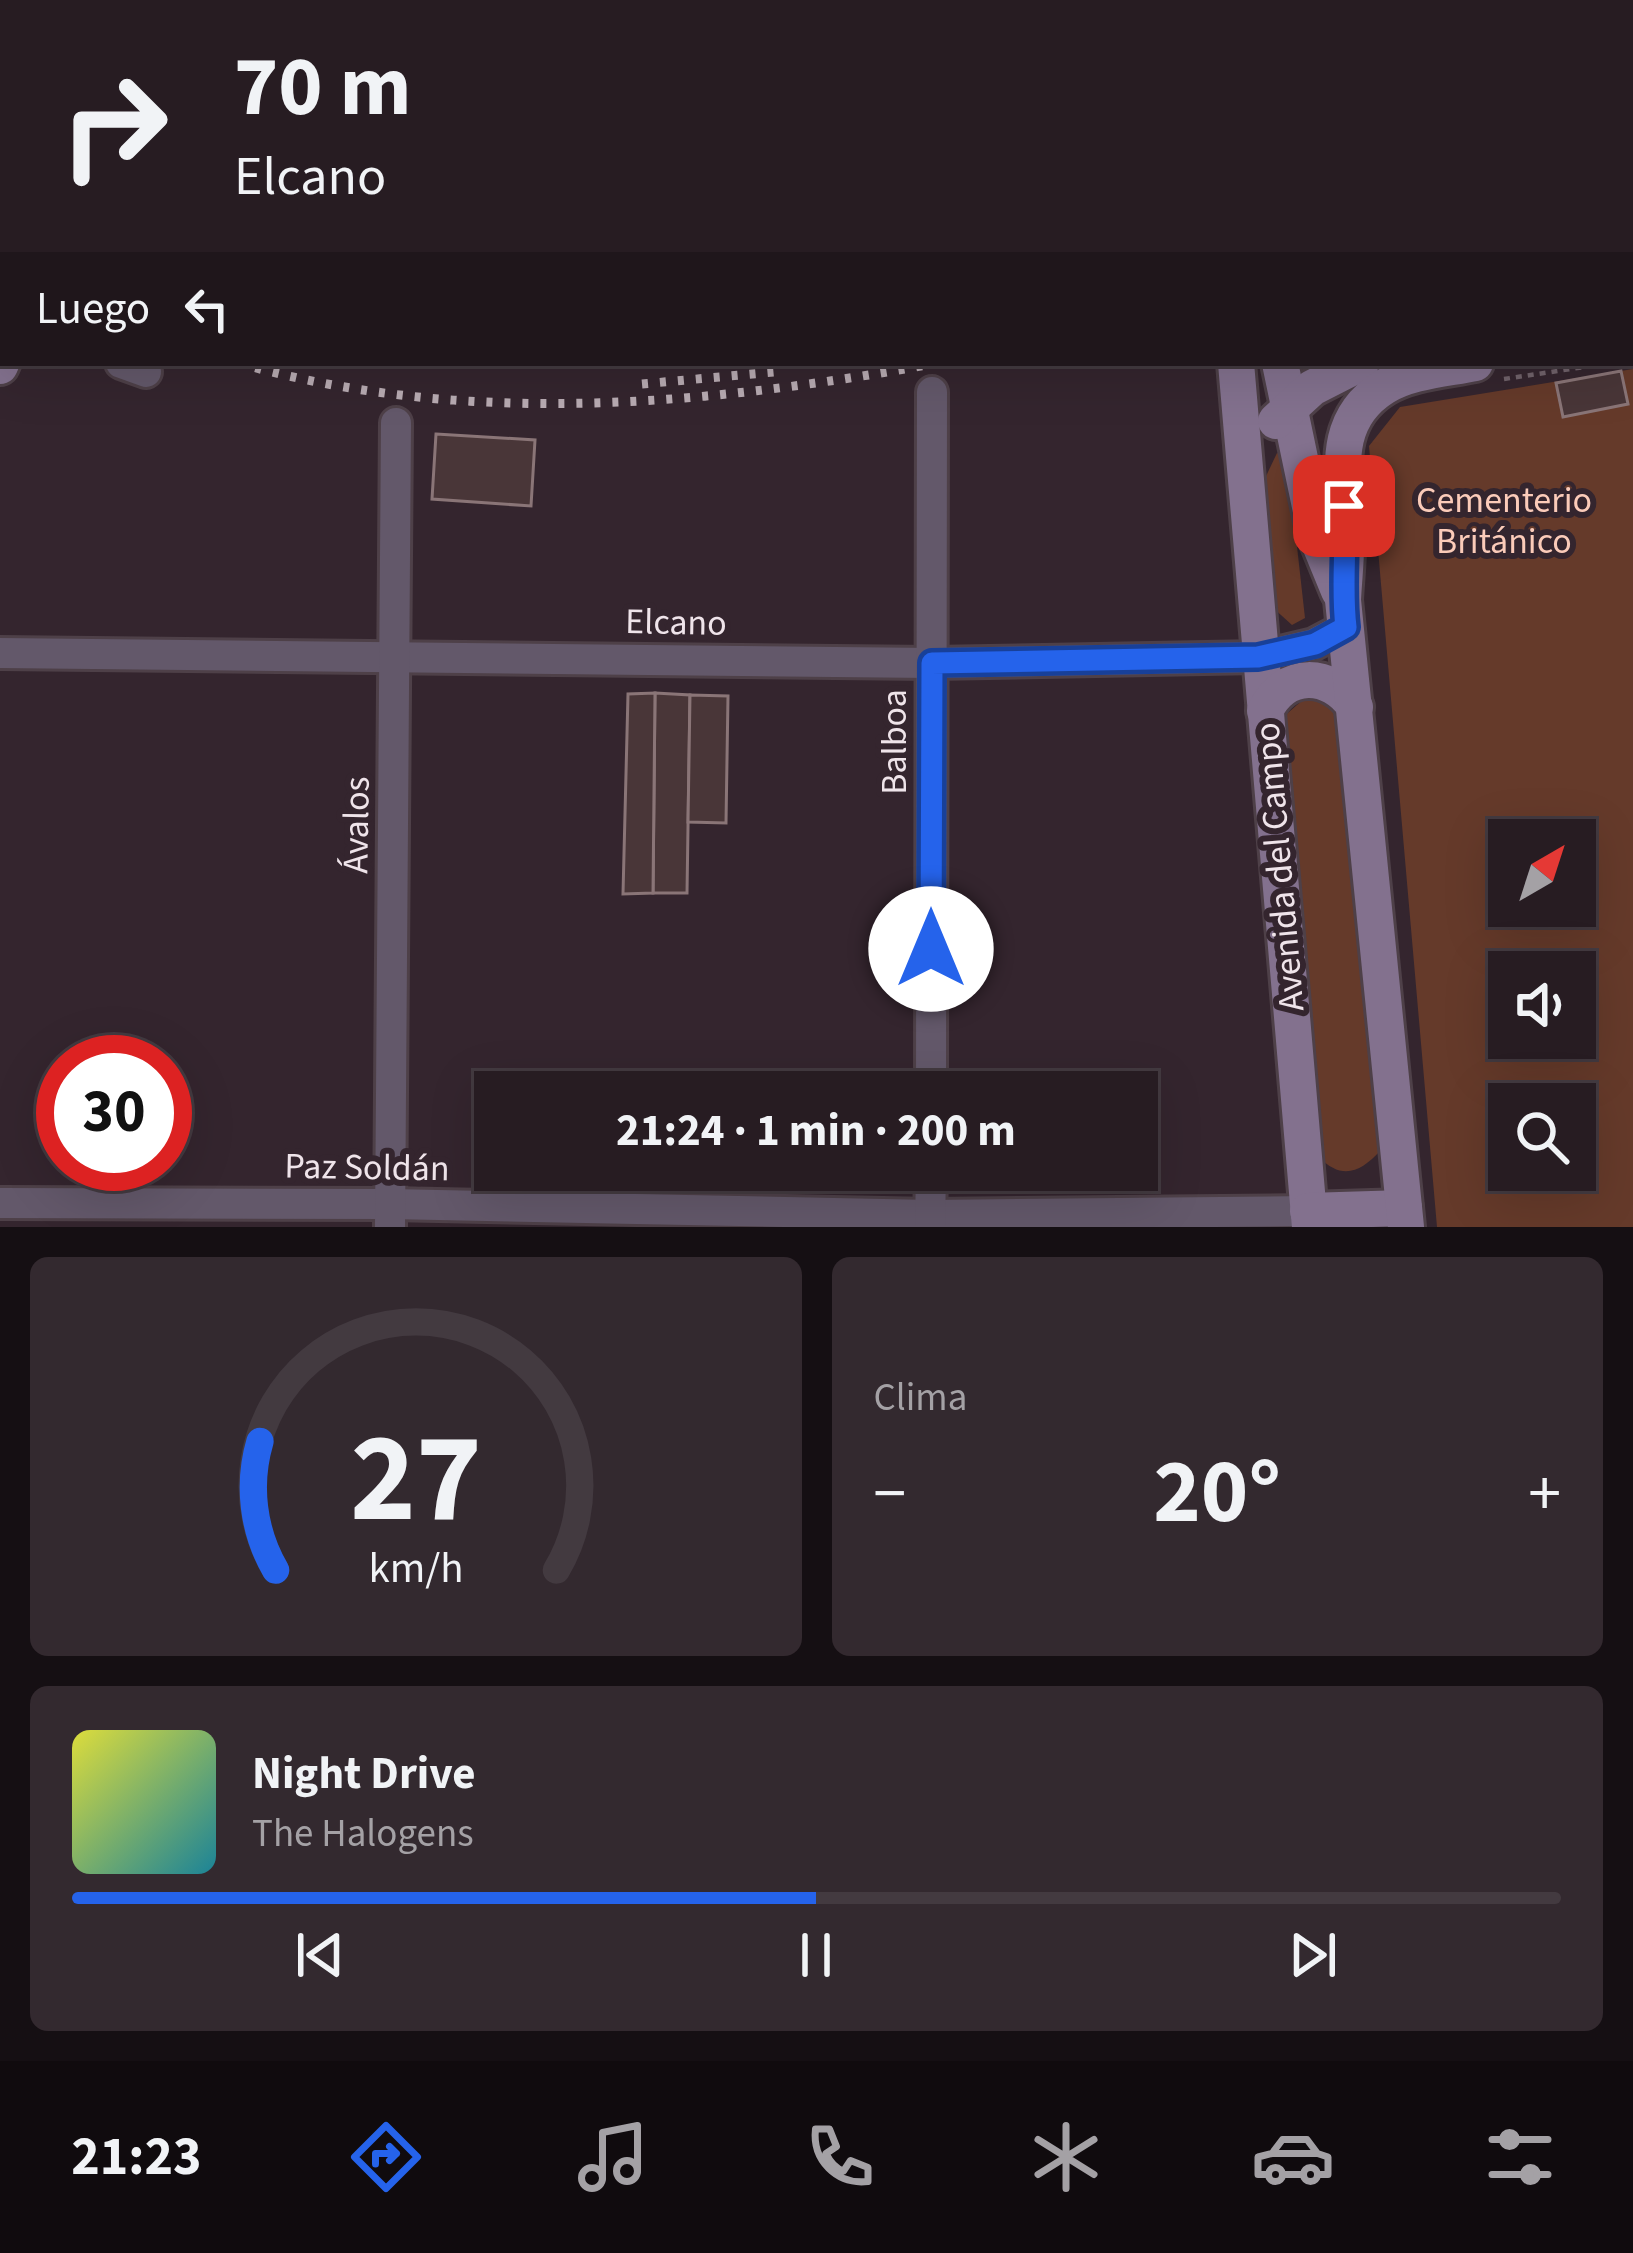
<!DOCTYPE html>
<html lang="es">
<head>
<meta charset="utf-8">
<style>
  body { margin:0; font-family:"Source Sans 3",sans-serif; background:#33292f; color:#f1f3f6; height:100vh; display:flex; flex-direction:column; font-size:45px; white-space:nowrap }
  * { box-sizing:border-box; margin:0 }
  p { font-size:39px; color:#a4a1a5 }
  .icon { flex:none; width:66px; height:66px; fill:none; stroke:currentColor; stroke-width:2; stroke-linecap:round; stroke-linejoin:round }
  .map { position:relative; height:1227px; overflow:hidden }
  .details { display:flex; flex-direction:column; gap:30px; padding:30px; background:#150f13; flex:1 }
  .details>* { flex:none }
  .banner { position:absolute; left:0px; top:0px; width:1635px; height:366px; box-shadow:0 12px 48px #0002,0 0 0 3px #433a40; background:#271c22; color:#f1f3f6; overflow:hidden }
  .needle { width:78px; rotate:39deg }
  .controls { position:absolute; left:1488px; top:819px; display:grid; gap:24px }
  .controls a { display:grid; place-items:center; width:108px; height:108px; border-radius:0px; background:#271c22; box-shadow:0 12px 48px #0002,0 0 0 3px #433a40; font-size:60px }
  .speed { position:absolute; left:36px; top:1035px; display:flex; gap:24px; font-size:60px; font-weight:700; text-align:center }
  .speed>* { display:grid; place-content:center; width:156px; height:156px; border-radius:50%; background:#271c22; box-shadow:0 12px 48px #0002,0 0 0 3px #433a40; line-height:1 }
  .speed .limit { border:18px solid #d22; background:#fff; color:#111 }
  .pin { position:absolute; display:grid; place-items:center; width:102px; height:102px; color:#fff; margin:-51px; border-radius:24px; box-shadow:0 6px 18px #0006 }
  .me { position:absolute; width:132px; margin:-66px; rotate:0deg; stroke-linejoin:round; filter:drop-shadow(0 0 9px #0008) }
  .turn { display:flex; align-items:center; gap:42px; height:252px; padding:0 36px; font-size:54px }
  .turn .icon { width:156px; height:156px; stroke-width:2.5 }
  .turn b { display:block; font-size:84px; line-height:102px }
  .then { display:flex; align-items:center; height:114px; padding:0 36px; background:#0003; gap:24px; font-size:45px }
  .big { font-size:90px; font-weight:700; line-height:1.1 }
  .details .widget { flex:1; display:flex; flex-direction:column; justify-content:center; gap:18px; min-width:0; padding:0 42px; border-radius:18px; background:#33292f }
  .details .dial { align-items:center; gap:0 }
  .dial svg { height:312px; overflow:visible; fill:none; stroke:#433a40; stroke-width:7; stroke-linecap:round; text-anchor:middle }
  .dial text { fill:#f1f3f6; stroke:none }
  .song { display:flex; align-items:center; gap:36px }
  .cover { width:144px; height:144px; border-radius:18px; background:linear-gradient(135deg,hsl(60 70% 55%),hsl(190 70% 35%)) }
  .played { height:12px; border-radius:6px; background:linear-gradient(90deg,#2563eb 50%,#433a40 50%) }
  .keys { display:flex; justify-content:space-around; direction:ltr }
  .heat { display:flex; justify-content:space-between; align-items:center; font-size:66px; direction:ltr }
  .details .tiles { flex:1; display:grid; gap:30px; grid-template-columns:1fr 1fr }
  .widget:last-child { grid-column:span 2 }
  .trip { position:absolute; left:474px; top:1071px; width:684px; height:120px; border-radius:0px; background:#271c22; box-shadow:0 12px 48px #0002,0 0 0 3px #433a40; font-weight:700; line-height:120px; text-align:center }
  .tab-bar { display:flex; height:192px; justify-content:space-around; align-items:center; background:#100b0e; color:#a4a1a5 }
  .tab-bar .icon { width:84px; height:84px }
  .tab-bar .on { color:#2563eb }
  .tab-bar b { font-size:54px; color:#f1f3f6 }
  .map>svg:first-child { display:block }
  .green { fill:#653a2a; fill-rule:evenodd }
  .building { fill:#493638; stroke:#8a7577; stroke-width:3 }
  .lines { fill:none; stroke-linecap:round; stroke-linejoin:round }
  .street-casing { stroke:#4e4048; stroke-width:36 }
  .secondary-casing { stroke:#4e4048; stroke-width:42 }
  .path { stroke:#71636b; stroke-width:4.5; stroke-dasharray:6 6; stroke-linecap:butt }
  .street { stroke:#63586a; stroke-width:30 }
  .secondary { stroke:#83718e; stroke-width:36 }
  .rail { stroke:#b8abb2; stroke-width:9; stroke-dasharray:6 12; stroke-linecap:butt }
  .route-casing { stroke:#184099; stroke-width:30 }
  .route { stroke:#2563eb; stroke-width:21 }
  .labels { text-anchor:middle; stroke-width:12; stroke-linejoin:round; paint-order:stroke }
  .park-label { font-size:36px; fill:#fbcbb9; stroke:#34252e }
  .street-label { font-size:36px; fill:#efe4ea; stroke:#34252e }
</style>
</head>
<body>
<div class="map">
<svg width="1633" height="1227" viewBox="0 0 1633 1227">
  <rect width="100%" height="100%" fill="#34252e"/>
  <g class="green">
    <path d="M1633,369V1227H1437L1369,446L1400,407ZM1509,840H1575V906H1509ZM1509,972H1575V1038H1509ZM1509,1104H1575V1170H1509Z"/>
    <path d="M1277,453L1287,457L1305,618L1292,625L1271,606L1259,491Z"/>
    <path d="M1305,698L1323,700L1341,713L1381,1150C1361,1172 1342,1181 1319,1157L1282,718Z"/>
  </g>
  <g class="building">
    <rect x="1307" y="0" width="214" height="3"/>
    <path d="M1621,371L1628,404L1563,417L1556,383Z"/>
    <path d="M436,434L535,440L531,506L432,499Z"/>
    <path d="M655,693L690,695L687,893H653Z"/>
    <path d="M655,693L653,893L623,894L628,694Z"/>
    <path d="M690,695L728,696L726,823L688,822Z"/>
  </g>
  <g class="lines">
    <g class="street-casing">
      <g id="street">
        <path d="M406,3L407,0"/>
        <path d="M687,3V0"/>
        <path d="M0,111H3"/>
        <path d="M1632,170H1633"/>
        <path d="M121,363L146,372"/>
        <path d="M0,653L932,663L1259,657L1314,644L1346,627"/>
        <path d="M931,1092L932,392"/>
        <path d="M0,1203L390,1204L931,1215L1308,1211"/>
        <path d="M390,1227L396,423"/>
        <path d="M930,1227L931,1170"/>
      </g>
    </g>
    <g class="secondary-casing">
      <g id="secondary">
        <path d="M1213,0V3"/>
        <path d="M128,3L132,0"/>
        <path d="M0,318L3,319"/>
        <path d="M1632,320H1633"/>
        <path d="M1236,363L1310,1227"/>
        <path d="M1280,363L1316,535L1339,591"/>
        <path d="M0,366L3,359"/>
        <path d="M1276,421L1312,388L1361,363"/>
        <path d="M1265,711C1285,670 1330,671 1355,707"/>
        <path d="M1308,1211L1404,1208"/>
        <path d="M1406,1227L1343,600C1344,578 1347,556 1346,534C1345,479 1328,422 1384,387C1410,371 1446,369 1475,363"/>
      </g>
    </g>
    <g class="path">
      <path d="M186,3L189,0"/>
      <path d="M217,3L219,0"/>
      <path d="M1632,360H1633"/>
      <path d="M1504,379L1611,363"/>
    </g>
    <use href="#street" class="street"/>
    <use href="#secondary" class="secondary"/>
    <g class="rail">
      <path d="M1632,225H1633"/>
      <path d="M0,269L3,271"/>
      <path d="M238,363C467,428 708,405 938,363"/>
      <path d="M642,384L785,371"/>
    </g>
  </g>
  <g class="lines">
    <g class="route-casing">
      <path id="route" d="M931,949L932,663L1258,657L1315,644L1346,627C1341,587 1347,546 1344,506"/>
    </g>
    <use href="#route" class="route"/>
  </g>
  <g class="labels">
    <g class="park-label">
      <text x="1504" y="512">Cementerio<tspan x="1504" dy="41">Británico</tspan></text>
    </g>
    <g class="street-label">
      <text transform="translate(676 621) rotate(1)" y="13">Elcano</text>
      <text transform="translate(893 742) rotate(-90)" y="13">Balboa</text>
      <text transform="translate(355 825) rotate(-89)" y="13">Ávalos</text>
      <text transform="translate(1278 867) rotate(-95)" y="13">Avenida del Campo</text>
      <text transform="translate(367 1166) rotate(1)" y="13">Paz Soldán</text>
    </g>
  </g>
</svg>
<div class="controls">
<a><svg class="needle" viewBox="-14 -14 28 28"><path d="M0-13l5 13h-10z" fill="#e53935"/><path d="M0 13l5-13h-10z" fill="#a4a1a5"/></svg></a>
<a><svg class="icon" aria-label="sound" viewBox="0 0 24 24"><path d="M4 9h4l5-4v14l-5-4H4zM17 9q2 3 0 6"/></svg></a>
<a><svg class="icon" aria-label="search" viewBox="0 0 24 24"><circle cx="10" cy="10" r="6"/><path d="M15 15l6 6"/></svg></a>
</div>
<div class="speed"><div class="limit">30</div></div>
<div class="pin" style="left:1344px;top:506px;background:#d93025"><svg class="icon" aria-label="arrive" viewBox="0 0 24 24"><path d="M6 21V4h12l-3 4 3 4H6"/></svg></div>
<svg class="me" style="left:931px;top:949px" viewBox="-20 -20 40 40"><circle r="19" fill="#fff"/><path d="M0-13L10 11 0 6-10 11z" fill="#2563eb"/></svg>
<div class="trip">21:24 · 1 min · 200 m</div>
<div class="banner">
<div class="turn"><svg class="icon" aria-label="right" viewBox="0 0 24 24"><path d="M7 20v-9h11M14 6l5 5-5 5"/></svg><div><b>70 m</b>Elcano</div></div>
<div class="then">Luego<svg class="icon" aria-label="left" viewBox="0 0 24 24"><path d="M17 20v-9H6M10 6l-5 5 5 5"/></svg></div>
</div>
</div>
<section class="details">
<div class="tiles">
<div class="widget dial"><svg viewBox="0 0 100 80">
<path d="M14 69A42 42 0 1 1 86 69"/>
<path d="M14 69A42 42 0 0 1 10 36" stroke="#2563eb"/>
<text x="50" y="56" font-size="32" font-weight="700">27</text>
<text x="50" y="72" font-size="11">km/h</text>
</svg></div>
<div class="widget"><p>Clima</p>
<div class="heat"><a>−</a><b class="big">20°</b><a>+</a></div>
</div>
<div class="widget">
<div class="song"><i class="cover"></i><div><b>Night Drive</b><p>The Halogens</p></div></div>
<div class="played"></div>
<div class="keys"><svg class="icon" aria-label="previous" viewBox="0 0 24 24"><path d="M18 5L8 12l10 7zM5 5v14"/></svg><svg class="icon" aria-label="pause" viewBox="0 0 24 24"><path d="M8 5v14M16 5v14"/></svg><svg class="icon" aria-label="next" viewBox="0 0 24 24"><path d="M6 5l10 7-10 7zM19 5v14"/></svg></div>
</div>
</div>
</section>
<nav class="tab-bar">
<b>21:23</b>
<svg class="icon on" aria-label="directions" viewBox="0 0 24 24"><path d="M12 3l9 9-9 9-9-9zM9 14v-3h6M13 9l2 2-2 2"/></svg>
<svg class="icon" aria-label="music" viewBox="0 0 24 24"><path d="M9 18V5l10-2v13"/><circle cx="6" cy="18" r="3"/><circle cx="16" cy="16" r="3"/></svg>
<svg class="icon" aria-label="phone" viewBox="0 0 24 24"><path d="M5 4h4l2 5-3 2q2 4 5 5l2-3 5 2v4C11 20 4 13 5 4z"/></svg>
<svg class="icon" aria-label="climate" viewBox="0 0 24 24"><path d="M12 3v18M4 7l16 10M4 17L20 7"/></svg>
<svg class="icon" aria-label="car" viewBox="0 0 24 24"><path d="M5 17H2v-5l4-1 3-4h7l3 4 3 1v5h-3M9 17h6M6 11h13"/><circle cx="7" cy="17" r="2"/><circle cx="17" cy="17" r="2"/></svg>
<svg class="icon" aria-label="filters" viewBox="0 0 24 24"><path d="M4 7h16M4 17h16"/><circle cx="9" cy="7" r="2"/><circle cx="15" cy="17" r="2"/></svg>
</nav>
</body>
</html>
